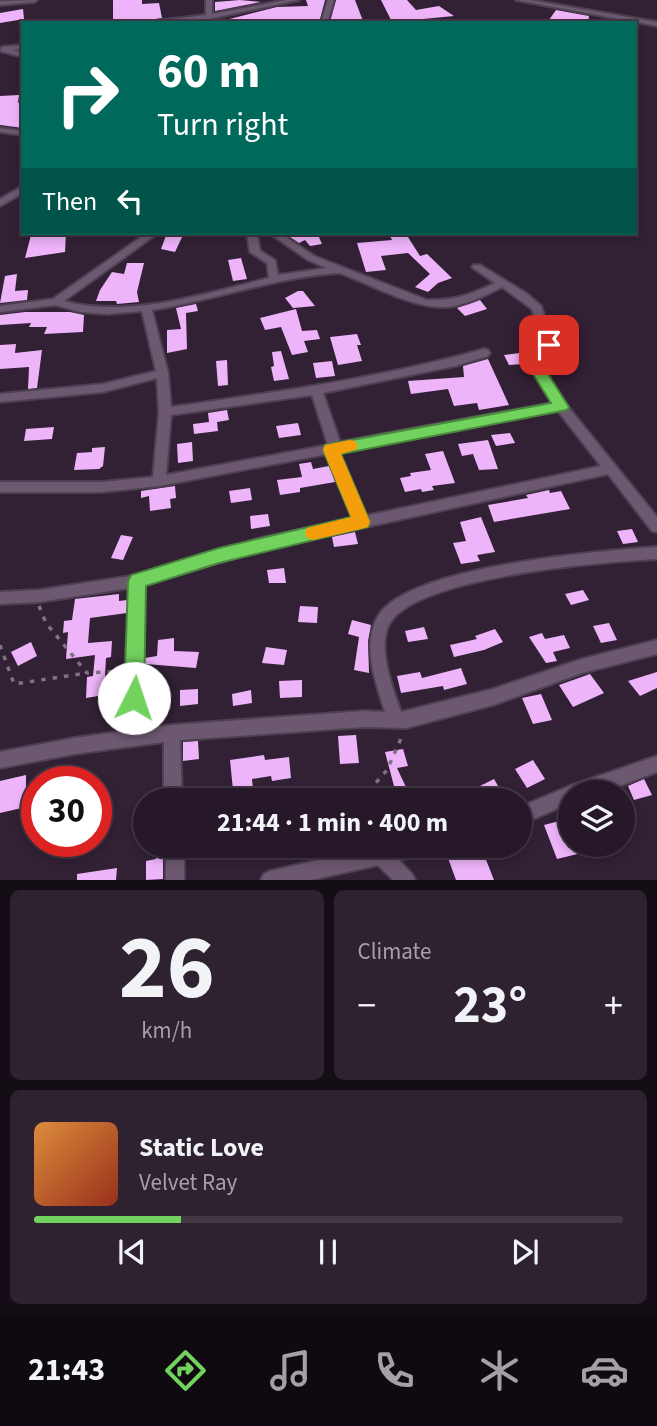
<!DOCTYPE html>
<html lang="en">
<head>
<meta charset="utf-8">
<style>
  body { margin:0; font-family:"Source Sans 3",sans-serif; background:#2e2130; color:#f1f3f6; height:100vh; display:flex; flex-direction:column; font-size:26px; white-space:nowrap }
  * { box-sizing:border-box; margin:0 }
  p { font-size:23px; color:#a4a0a8 }
  .icon { flex:none; width:38px; height:38px; fill:none; stroke:currentColor; stroke-width:2; stroke-linecap:round; stroke-linejoin:round }
  .map { position:relative; height:880px; overflow:hidden }
  .panel { display:flex; flex-direction:column; gap:10px; padding:10px; background:#150d16; flex:1 }
  .panel>* { flex:none }
  .banner { position:absolute; left:21px; top:21px; width:616px; height:214px; border-radius:0px; box-shadow:0 4px 10px #0003,0 0 0 2px #423745; background:#00695c; color:#fff; overflow:hidden }
  .controls { position:absolute; left:558px; top:780px; display:grid; gap:14px }
  .controls a { display:grid; place-items:center; width:77px; height:77px; border-radius:50%; background:#261828; box-shadow:0 4px 10px #0003,0 0 0 2px #423745; font-size:35px }
  .speed { position:absolute; left:21px; top:766px; display:flex; gap:14px; font-size:35px; font-weight:700; text-align:center }
  .speed>* { display:grid; place-content:center; width:91px; height:91px; border-radius:50%; background:#261828; box-shadow:0 4px 10px #0003,0 0 0 2px #423745; line-height:1 }
  .speed .limit { border:10px solid #d22; background:#fff; color:#111 }
  .pin { position:absolute; display:grid; place-items:center; width:60px; height:60px; color:#fff; margin:-30px; border-radius:14px; box-shadow:0 4px 10px #0006 }
  .me { position:absolute; width:77px; margin:-38px; rotate:4deg; stroke-linejoin:round; filter:drop-shadow(0 0 5px #0008) }
  .turn { display:flex; align-items:center; gap:24px; height:147px; padding:0 21px; font-size:32px }
  .turn .icon { width:91px; height:91px; stroke-width:2.5 }
  .turn b { display:block; font-size:49px; line-height:60px }
  .then { display:flex; align-items:center; height:66px; padding:0 21px; background:#0003; gap:14px; font-size:26px }
  .big { font-size:52px; font-weight:700; line-height:1.1 }
  .panel .card { flex:1; display:flex; flex-direction:column; justify-content:center; gap:10px; min-width:0; padding:0 24px; border-radius:10px; background:#2e2130 }
  .panel .dial { align-items:center; gap:0 }
  .dial b { font-size:91px; line-height:1 }
  .song { display:flex; align-items:center; gap:21px }
  .cover { width:84px; height:84px; border-radius:10px; background:linear-gradient(135deg,hsl(30 70% 55%),hsl(10 70% 35%)) }
  .played { height:7px; border-radius:4px; background:linear-gradient(90deg,#72d25e 25%,#423745 25%) }
  .keys { display:flex; justify-content:space-around; direction:ltr }
  .heat { display:flex; justify-content:space-between; align-items:center; font-size:38px; direction:ltr }
  .panel .tiles { flex:1; display:grid; gap:10px; grid-template-columns:1fr 1fr }
  .card:last-child { grid-column:span 2 }
  .trip { position:absolute; left:133px; top:788px; width:399px; height:70px; border-radius:35px; background:#261828; box-shadow:0 4px 10px #0003,0 0 0 2px #423745; font-weight:700; line-height:70px; text-align:center }
  .tab-bar { display:flex; height:112px; justify-content:space-around; align-items:center; background:#0f0a10; color:#a4a0a8 }
  .tab-bar .icon { width:49px; height:49px }
  .tab-bar .current { color:#72d25e }
  .tab-bar b { font-size:32px; color:#f1f3f6 }
  .map>svg:first-child { display:block }
  .building { fill:#eeb4fa }
  .lines { fill:none; stroke-linecap:round; stroke-linejoin:round }
  .street-casing { stroke:#4e3f51; stroke-width:4 }
  .path { stroke:#7f7082; stroke-width:3.5; stroke-dasharray:4.5 7; stroke-linecap:butt }
  .street { fill:#6c5870; fill-rule:evenodd }
  .route { fill:#72d25e; stroke:#4a883d; stroke-width:2 }
  .slow { fill:#f59e0b }
</style>
</head>
<body>
<div class="map">
<svg width="657" height="880" viewBox="0 0 657 880">
  <rect width="100%" height="100%" fill="#322035"/>
  <g class="building">
    <path d="M113,0H142V4L159,3L162,18L136,23H115L113,20Z"/>
    <path d="M240,0L261,2L215,11V2Z"/>
    <path d="M306,0H325L319,23H214L277,7L308,6Z"/>
    <path d="M336,0H355L363,21L330,22Z"/>
    <path d="M381,0H407L416,10L439,6L454,16L392,22Z"/>
    <path d="M23,9L24,19L0,23V13Z"/>
    <path d="M556,10L589,16L588,23L549,20Z"/>
    <path d="M19,95L18,103L23,102V128L0,125V96Z"/>
    <path d="M66,233L65,252L25,258L31,235Z"/>
    <path d="M167,233H184L175,252L161,249Z"/>
    <path d="M284,233H322L318,235L322,244L310,246L305,240L299,243Z"/>
    <path d="M406,234L420,256L427,254L452,278L438,283L428,292L415,287L430,274L408,253L381,256L386,270L366,272L357,243L392,240L390,236Z"/>
    <path d="M241,258L247,279L233,281L228,260Z"/>
    <path d="M127,263H144L137,292L139,302L117,304L116,301H96L100,290L112,272L124,274Z"/>
    <path d="M17,274L15,291L28,290L27,300L0,303L5,276Z"/>
    <path d="M298,291H303L315,306L293,308L285,298Z"/>
    <path d="M480,300L487,309L465,316L457,308Z"/>
    <path d="M196,304L198,311L186,313L187,349L167,353V330L181,329L176,308Z"/>
    <path d="M296,309L302,331L317,330L320,339L304,341L308,352L292,355L281,327L265,330L260,318Z"/>
    <path d="M25,312H70L84,315L83,332L44,334L47,327H29L31,323L0,325V315Z"/>
    <path d="M357,334L361,345H357L362,361L338,365L330,337Z"/>
    <path d="M16,344L15,353L42,350L37,388L28,389L29,367L0,369V345Z"/>
    <path d="M281,351L289,379L274,381L271,367L274,366L272,352Z"/>
    <path d="M527,352L532,353L536,363L509,365L504,355Z"/>
    <path d="M488,359L509,405L479,410L477,403L454,406L448,389L411,394L408,381L464,377L463,366Z"/>
    <path d="M227,360L228,385L218,386L216,361Z"/>
    <path d="M332,361L335,376L316,378L313,363Z"/>
    <path d="M227,410L229,420L217,422L218,431L194,434L193,424L209,422L208,413Z"/>
    <path d="M298,423L301,435L279,438L276,426Z"/>
    <path d="M54,427L52,439L24,441L26,429Z"/>
    <path d="M510,433L515,443L496,446L491,435Z"/>
    <path d="M488,440L498,469L479,470L473,454L462,456L458,444Z"/>
    <path d="M192,442L193,461L178,463L177,444Z"/>
    <path d="M105,447L103,466L99,469L74,470L77,453L92,452V448Z"/>
    <path d="M443,451L455,483L432,486L434,490L422,492L421,489L405,492L400,478L411,476L410,473L431,470L425,454Z"/>
    <path d="M311,462L313,469L329,466L335,482L300,488V492L280,495L277,480L302,477L299,464Z"/>
    <path d="M175,486L176,498L170,499L171,508L150,511L149,496L141,498V491Z"/>
    <path d="M250,488L252,500L231,503L229,491Z"/>
    <path d="M549,490L550,493L561,491L570,509L494,522L488,505L528,498L526,495Z"/>
    <path d="M268,514L270,526L251,529L250,516Z"/>
    <path d="M481,517L495,552L477,555L480,561L461,564L453,543L466,541L460,522Z"/>
    <path d="M632,529L638,542L623,544L617,531Z"/>
    <path d="M355,532L358,544L334,547L332,537Z"/>
    <path d="M121,535L133,537L123,560L111,558Z"/>
    <path d="M284,568L286,583H269L267,570Z"/>
    <path d="M583,590L589,600L571,605L565,594Z"/>
    <path d="M119,594V601L127,600V613L90,618L88,643L112,641L111,657L106,658L104,695L86,698L87,677L93,676L95,655L66,659L68,632L63,633L64,621L72,620L75,599Z"/>
    <path d="M300,606L318,607L317,623L298,622Z"/>
    <path d="M352,620L371,625L368,641L369,673L354,670L359,637L348,634Z"/>
    <path d="M609,623L617,640L601,643L593,626Z"/>
    <path d="M424,627L428,639L408,642L405,631Z"/>
    <path d="M495,629L503,642L484,650L454,657L450,645L477,639L475,636Z"/>
    <path d="M542,633L545,639L564,635L570,648L553,652L557,661L546,663L529,637Z"/>
    <path d="M174,638V651L199,652L196,668L145,664V658L157,656L158,640Z"/>
    <path d="M31,642L37,656L18,666L11,652Z"/>
    <path d="M266,647L287,650L284,665L262,663Z"/>
    <path d="M461,668L467,684L444,690L443,686L401,693L397,676L420,672L422,678Z"/>
    <path d="M657,672V688L640,696L628,681Z"/>
    <path d="M590,674L604,693L573,707L559,685Z"/>
    <path d="M158,678L157,702L144,703L145,679Z"/>
    <path d="M302,680V697L280,698L279,681Z"/>
    <path d="M198,689V704L180,706V690Z"/>
    <path d="M251,690L252,703L233,706L232,694Z"/>
    <path d="M541,694L552,720L533,724L522,698Z"/>
    <path d="M124,697L123,719L108,721L109,699Z"/>
    <path d="M356,735L359,763L340,764L338,736Z"/>
    <path d="M198,741L199,759L183,761V742Z"/>
    <path d="M403,749L408,766L397,768L412,800H391L386,790L394,786L385,752Z"/>
    <path d="M264,755L265,760L289,757L291,778L272,781L271,776L252,779L254,800H234L230,760Z"/>
    <path d="M533,760L545,779L527,788L515,769Z"/>
    <path d="M26,775V807L0,813V781Z"/>
    <path d="M494,779L506,800H452Z"/>
    <path d="M644,779L652,795L634,800L628,786Z"/>
    <path d="M567,819L570,828V845H598V849L557,859L544,825Z"/>
    <path d="M163,847V879L146,880V861L156,859V848Z"/>
    <path d="M481,847L494,880H456L448,858Z"/>
    <path d="M117,868L116,880H77V874Z"/>
  </g>
  <g class="lines">
    <g class="street-casing">
      <g id="street">
        <path d="M37,0L34,2L0,5V1Z"/>
        <path d="M206,0H212V14L286,0H299L209,19L138,23L206,15Z"/>
        <path d="M328,0H334L327,23H321Z"/>
        <path d="M516,0H530L657,22V26Z"/>
        <path d="M23,45V49L13,50L23,53V57L0,51L2,47Z"/>
        <path d="M0,128L23,131V135L0,132Z"/>
        <path d="M23,186V193L0,206V199Z"/>
        <path d="M147,233H158L64,301C128,319 206,293 269,278L267,263L250,252L247,233H257L260,251L275,260L278,275L327,268L308,260L269,233H280L314,256L427,300C455,301 471,294 495,283L472,267L474,265H480L526,293L541,306L557,353L547,374L565,403L657,517V532L652,531L608,474L261,550L144,585L141,729L172,725L364,711L385,712C376,683 362,647 377,618C404,566 600,551 657,547V559C603,562 418,576 390,623C376,645 393,690 401,712L493,689L582,659L657,640V654L582,673L493,705L406,728L364,727L180,740L182,800H164V742L74,754L0,768V752L74,738L125,731L130,588L39,602L0,604V592L39,590L137,575L261,538L353,519L327,454L159,486L102,492H0V482H102L153,477L159,412L157,378L103,392L0,402V394L103,384L156,371L142,311L108,314L80,312L56,305L0,312V306L53,299ZM340,273C370,284 414,309 445,307C465,306 484,296 502,287L532,309L545,353L535,374L553,403L340,442L323,393L455,366L488,356L490,353L488,350L484,349C382,378 276,392 171,407L168,373L152,310C216,300 276,277 340,273ZM312,395L328,445L166,475L171,415ZM558,411L601,466L365,516L338,453L460,427Z"/>
        <path d="M657,756V772L600,793H570V803L520,825V807L570,786Z"/>
        <rect x="166" y="845" width="18" height="35"/>
        <path d="M438,845L435,851L399,860L412,874L415,880H393L378,865L311,880H261L264,874L270,871L381,846Z"/>
      </g>
    </g>
    <g class="path">
      <path d="M39,606L46,623L87,673L123,671"/>
      <path d="M0,645L14,684L87,673"/>
      <path d="M361,800L387,770L403,734"/>
    </g>
    <use href="#street" class="street"/>
  </g>
  <path class="route" d="M549,340L556,345L557,357L548,374L569,407L567,410L341,454L370,522L368,527L219,563L146,586L144,698L141,705L134,708L127,705L124,698L128,581L131,575L219,548L351,517L323,450L325,445L551,403L533,374L543,357L542,345Z"/>
  <path class="slow" d="M350,440L355,441L358,446L355,450L341,454L370,522L368,527L361,529L313,540L307,538L305,533L307,528L351,517L323,450L325,445Z"/>
</svg>
<div class="controls">
<a><svg class="icon" aria-label="layers" viewBox="0 0 24 24"><path d="M12 4l9 5-9 5-9-5zM3 14l9 5 9-5"/></svg></a>
</div>
<div class="speed"><div class="limit">30</div></div>
<div class="pin" style="left:549px;top:345px;background:#d93025"><svg class="icon" aria-label="arrive" viewBox="0 0 24 24"><path d="M6 21V4h12l-3 4 3 4H6"/></svg></div>
<svg class="me" style="left:134px;top:698px" viewBox="-20 -20 40 40"><circle r="19" fill="#fff"/><path d="M0-13L10 11 0 6-10 11z" fill="#72d25e"/></svg>
<div class="trip">21:44 · 1 min · 400 m</div>
<div class="banner">
<div class="turn"><svg class="icon" aria-label="right" viewBox="0 0 24 24"><path d="M7 20v-9h11M14 6l5 5-5 5"/></svg><div><b>60 m</b>Turn right</div></div>
<div class="then">Then<svg class="icon" aria-label="left" viewBox="0 0 24 24"><path d="M17 20v-9H6M10 6l-5 5 5 5"/></svg></div>
</div>
</div>
<section class="panel">
<div class="tiles">
<div class="card dial"><b>26</b><p>km/h</p></div>
<div class="card"><p>Climate</p>
<div class="heat"><a>−</a><b class="big">23°</b><a>+</a></div>
</div>
<div class="card">
<div class="song"><i class="cover"></i><div><b>Static Love</b><p>Velvet Ray</p></div></div>
<div class="played"></div>
<div class="keys"><svg class="icon" aria-label="previous" viewBox="0 0 24 24"><path d="M18 5L8 12l10 7zM5 5v14"/></svg><svg class="icon" aria-label="pause" viewBox="0 0 24 24"><path d="M8 5v14M16 5v14"/></svg><svg class="icon" aria-label="next" viewBox="0 0 24 24"><path d="M6 5l10 7-10 7zM19 5v14"/></svg></div>
</div>
</div>
</section>
<nav class="tab-bar">
<b>21:43</b>
<svg class="icon current" aria-label="directions" viewBox="0 0 24 24"><path d="M12 3l9 9-9 9-9-9zM9 14v-3h6M13 9l2 2-2 2"/></svg>
<svg class="icon" aria-label="music" viewBox="0 0 24 24"><path d="M9 18V5l10-2v13"/><circle cx="6" cy="18" r="3"/><circle cx="16" cy="16" r="3"/></svg>
<svg class="icon" aria-label="phone" viewBox="0 0 24 24"><path d="M5 4h4l2 5-3 2q2 4 5 5l2-3 5 2v4C11 20 4 13 5 4z"/></svg>
<svg class="icon" aria-label="climate" viewBox="0 0 24 24"><path d="M12 3v18M4 7l16 10M4 17L20 7"/></svg>
<svg class="icon" aria-label="car" viewBox="0 0 24 24"><path d="M5 17H2v-5l4-1 3-4h7l3 4 3 1v5h-3M9 17h6M6 11h13"/><circle cx="7" cy="17" r="2"/><circle cx="17" cy="17" r="2"/></svg>
</nav>
</body>
</html>
